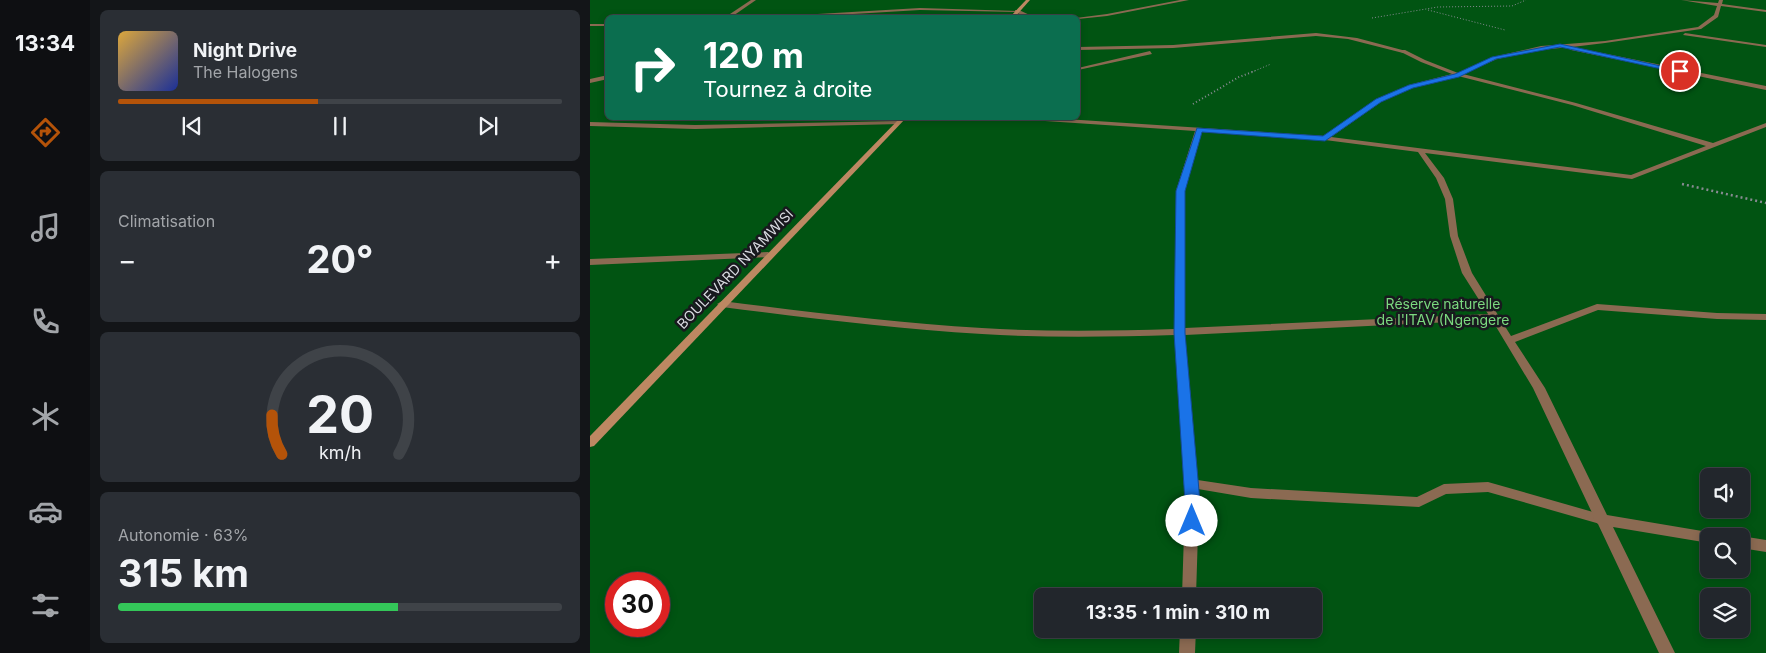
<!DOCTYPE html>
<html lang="fr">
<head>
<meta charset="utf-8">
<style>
  body { margin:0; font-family:Inter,sans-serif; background:#2a2e34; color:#f1f3f6; height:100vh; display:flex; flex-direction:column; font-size:19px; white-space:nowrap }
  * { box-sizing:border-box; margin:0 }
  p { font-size:16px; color:#a2a5a9 }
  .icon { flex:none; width:28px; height:28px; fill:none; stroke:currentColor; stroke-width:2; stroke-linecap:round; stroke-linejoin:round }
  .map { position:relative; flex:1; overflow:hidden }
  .panel { display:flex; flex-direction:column; gap:10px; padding:10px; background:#131518; width:500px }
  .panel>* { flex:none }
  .banner { position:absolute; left:15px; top:15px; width:475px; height:105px; border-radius:8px; box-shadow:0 2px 8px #0003,0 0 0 1px #3f4348; background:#0b6e4f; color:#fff; overflow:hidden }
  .controls { position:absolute; left:1110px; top:468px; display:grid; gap:10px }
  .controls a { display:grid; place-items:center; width:50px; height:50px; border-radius:8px; background:#22262c; box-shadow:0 2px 8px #0003,0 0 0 1px #3f4348; font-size:25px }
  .speed { position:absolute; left:15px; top:572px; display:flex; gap:10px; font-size:25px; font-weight:700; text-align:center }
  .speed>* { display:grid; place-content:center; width:65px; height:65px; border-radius:50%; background:#22262c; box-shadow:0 2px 8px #0003,0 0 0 1px #3f4348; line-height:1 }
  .speed .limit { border:8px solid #d22; background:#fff; color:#111 }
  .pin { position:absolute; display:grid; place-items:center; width:42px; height:42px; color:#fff; margin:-21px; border:2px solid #fff; border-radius:50%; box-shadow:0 1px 5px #0007 }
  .me { position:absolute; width:55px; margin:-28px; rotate:0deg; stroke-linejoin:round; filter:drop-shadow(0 0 4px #0008) }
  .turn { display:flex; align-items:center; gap:18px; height:105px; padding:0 15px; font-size:22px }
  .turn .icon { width:65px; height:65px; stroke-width:2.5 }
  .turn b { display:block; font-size:35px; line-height:42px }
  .big { font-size:38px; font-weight:700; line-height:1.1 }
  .panel .tile { flex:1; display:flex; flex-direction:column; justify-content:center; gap:8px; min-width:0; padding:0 18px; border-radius:8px; background:#2a2e34 }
  .panel .dial { align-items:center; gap:0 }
  .dial svg { height:130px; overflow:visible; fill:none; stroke:#3f4348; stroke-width:7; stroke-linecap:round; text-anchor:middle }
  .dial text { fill:#f1f3f6; stroke:none }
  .song { display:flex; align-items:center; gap:15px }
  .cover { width:60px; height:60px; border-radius:8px; background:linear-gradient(135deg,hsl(40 70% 55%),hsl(230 70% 35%)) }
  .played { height:5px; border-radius:2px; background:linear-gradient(90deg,#b45309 45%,#3f4348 45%) }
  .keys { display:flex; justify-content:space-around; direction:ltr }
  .heat { display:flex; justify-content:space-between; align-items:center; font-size:28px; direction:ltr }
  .charge { height:8px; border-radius:4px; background:linear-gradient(90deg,#34c759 63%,#3f4348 0) }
  .trip { position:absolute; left:444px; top:588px; width:288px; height:50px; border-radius:8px; background:#22262c; box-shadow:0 2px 8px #0003,0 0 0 1px #3f4348; font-weight:700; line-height:50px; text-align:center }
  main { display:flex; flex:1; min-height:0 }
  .tabs { display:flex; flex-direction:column; width:90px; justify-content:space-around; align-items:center; background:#0e0f12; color:#a2a5a9 }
  .tabs .icon { width:35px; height:35px }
  .tabs .current { color:#b45309 }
  .tabs b { font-size:22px; color:#f1f3f6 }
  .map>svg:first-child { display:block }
  .green { fill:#015412; fill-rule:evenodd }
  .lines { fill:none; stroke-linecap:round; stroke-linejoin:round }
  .path-far2 { stroke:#888b92; stroke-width:1; stroke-dasharray:1 2; stroke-linecap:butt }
  .path-far1 { stroke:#888b92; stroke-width:2; stroke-dasharray:1 2.5; stroke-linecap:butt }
  .path { stroke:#888b92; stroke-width:2.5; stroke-dasharray:2 3; stroke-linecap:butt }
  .service { fill:#8b6a52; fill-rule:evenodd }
  .minor { fill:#8b6a52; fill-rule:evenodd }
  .secondary { fill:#bd8862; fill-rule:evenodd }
  .route { fill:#1a73e8; stroke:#114b97 }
  .labels { text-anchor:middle; stroke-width:5; stroke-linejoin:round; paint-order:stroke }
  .street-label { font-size:14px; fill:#d9dbe1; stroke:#18191e }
  .park-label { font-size:14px; fill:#7bd97f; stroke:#18191e }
</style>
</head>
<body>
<main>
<nav class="tabs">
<b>13:34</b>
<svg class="icon current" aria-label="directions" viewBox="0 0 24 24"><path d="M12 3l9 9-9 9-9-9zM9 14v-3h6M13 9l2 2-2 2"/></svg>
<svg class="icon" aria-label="music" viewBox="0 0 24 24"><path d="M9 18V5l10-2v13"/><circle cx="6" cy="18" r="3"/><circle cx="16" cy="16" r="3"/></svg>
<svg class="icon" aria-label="phone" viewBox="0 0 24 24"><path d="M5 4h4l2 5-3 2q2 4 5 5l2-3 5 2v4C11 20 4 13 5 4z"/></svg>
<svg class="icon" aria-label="climate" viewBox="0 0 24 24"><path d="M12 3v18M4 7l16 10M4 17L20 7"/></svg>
<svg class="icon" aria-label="car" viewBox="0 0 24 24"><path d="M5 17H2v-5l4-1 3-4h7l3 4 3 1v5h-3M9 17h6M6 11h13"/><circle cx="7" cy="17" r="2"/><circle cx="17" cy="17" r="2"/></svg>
<svg class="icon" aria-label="filters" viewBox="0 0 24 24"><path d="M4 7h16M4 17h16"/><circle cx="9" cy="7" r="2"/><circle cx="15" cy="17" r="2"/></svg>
</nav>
<section class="panel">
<div class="tile">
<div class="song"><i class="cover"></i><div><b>Night Drive</b><p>The Halogens</p></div></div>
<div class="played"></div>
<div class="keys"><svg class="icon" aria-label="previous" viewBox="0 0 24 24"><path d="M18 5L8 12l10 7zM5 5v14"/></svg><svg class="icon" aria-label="pause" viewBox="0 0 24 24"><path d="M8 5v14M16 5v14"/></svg><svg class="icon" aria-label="next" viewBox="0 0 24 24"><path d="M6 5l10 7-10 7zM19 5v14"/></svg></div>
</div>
<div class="tile"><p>Climatisation</p>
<div class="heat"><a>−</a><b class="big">20°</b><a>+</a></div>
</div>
<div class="tile dial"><svg viewBox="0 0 100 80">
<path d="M14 69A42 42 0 1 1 86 69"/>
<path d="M14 69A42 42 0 0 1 8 45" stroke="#b45309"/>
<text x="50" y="56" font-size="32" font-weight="700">20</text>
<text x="50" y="72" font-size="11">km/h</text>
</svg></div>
<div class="tile"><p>Autonomie · 63%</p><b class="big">315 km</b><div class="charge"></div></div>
</section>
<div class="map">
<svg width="1176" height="653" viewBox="0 0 1176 653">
  <rect width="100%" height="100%" fill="#2e323b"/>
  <path class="green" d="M0,0H1176V653H0ZM18,18H488V118H18ZM1119,476H1151V509H1119ZM1119,536H1151V569H1119ZM26,584H69V626H26ZM452,596H722V629H452ZM1119,596H1151V629H1119Z"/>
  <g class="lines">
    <g class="path-far2">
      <path d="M838,10L915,30"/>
      <path d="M782,18L848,7L922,6L936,0"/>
      <path d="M662,72L681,64"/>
    </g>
    <path class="path-far1" d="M603,104L649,77L665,71"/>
    <path class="path" d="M1092,184L1176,203"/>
    <g class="service">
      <path d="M590,0H599L517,16L488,19L486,18L517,14Z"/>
      <path d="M425,10H429L446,18H439L425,12Z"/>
      <path d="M726,33L767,38L816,51L813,53L758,39L726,36L583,48L488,50V47L583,45Z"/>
      <path d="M560,51L562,54L488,70V68Z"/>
      <path d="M601,479L661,488L827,497L854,484L898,482L1010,514L1015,515L1017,519L1015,523L1010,524L898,492L856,494L829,507L661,498L596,487L595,484L596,481Z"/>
    </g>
    <g class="minor">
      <path d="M161,0H166L140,18H134Z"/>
      <path d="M1091,0L1128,3L1129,0H1133L1132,4L1176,10V12L1131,6L1128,17L1111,29L1015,43L982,47L1176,86V90L981,50L978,48L980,47L951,50L907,59L873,74L986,103L1123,143L1176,123V127L1042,179L835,153L854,178L863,199L868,236L882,273L921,336L1007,304L1127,313L1176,314V320L1127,319L1008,310L925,342L955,388L1017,515L1124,533L1126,536H1119V543L1023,527L1085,653H1069L1008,524L1003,519L1004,517L943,388L902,320L595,335L609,502L606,596H592L595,502L585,335C521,337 456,338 392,334C305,329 218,318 132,307L127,304L132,301C218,312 305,323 392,328C456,332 521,331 585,329L586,191L605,131L440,120L437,118H460L734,136L787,100L819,85L862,74L831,62L811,52V50H815L835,60L868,73L903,57L951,46L1015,41L1108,27L1124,15L1127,6ZM868,76L982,105L1116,146L1041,175L741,137L791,102L823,87ZM611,132L735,140L828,152L846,178L855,199L860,236L872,273L898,314L595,328L594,191Z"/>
      <path d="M330,8L429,11L427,12L330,10L196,18H160Z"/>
      <rect x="0" y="24" width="18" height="2"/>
      <path d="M1095,33L1176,45V47L1093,35Z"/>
      <path d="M18,75V79L0,83V79Z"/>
      <path d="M308,121L310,122V124L105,129L0,126V122L105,125Z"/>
      <path d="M178,252L182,255L181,257L0,265V259Z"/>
      <path d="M1151,536L1176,540V552L1151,548Z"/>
      <path d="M590,629H606L605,653H589Z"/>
    </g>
    <g class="secondary">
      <path d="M436,0H440L424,18H419Z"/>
      <path d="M310,118H316L4,446L0,447V436Z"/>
    </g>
  </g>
  <path class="route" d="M970,44L1094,71L1090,73L970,47L906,59L869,77L823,88L791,102L735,141L612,132L595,191V333L610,502L607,525L602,527L596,525L594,521L595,502L584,333L586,191L607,128L733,136L786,99L819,85L865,74L902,57Z"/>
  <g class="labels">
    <g class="street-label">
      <text transform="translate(145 269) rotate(-46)" y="5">BOULEVARD NYAMWISI</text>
    </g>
    <g class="park-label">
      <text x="853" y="309">Réserve naturelle<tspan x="853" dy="16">de l'ITAV (Ngengere</tspan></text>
    </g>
  </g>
</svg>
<div class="controls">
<a><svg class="icon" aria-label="sound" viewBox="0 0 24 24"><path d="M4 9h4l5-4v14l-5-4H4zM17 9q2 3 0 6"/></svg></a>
<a><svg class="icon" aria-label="search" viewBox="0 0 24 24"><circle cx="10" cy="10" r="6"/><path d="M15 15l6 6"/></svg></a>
<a><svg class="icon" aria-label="layers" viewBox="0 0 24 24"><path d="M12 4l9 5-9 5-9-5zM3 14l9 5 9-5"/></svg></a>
</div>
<div class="speed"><div class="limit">30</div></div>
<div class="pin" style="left:1090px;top:71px;background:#d93025"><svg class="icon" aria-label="arrive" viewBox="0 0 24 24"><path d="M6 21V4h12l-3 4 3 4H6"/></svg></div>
<svg class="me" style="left:602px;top:521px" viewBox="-20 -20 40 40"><circle r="19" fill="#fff"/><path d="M0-13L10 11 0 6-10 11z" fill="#1a73e8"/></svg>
<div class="trip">13:35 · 1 min · 310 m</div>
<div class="banner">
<div class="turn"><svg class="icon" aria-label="right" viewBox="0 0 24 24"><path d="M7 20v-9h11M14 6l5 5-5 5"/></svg><div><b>120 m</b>Tournez à droite</div></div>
</div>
</div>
</main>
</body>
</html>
